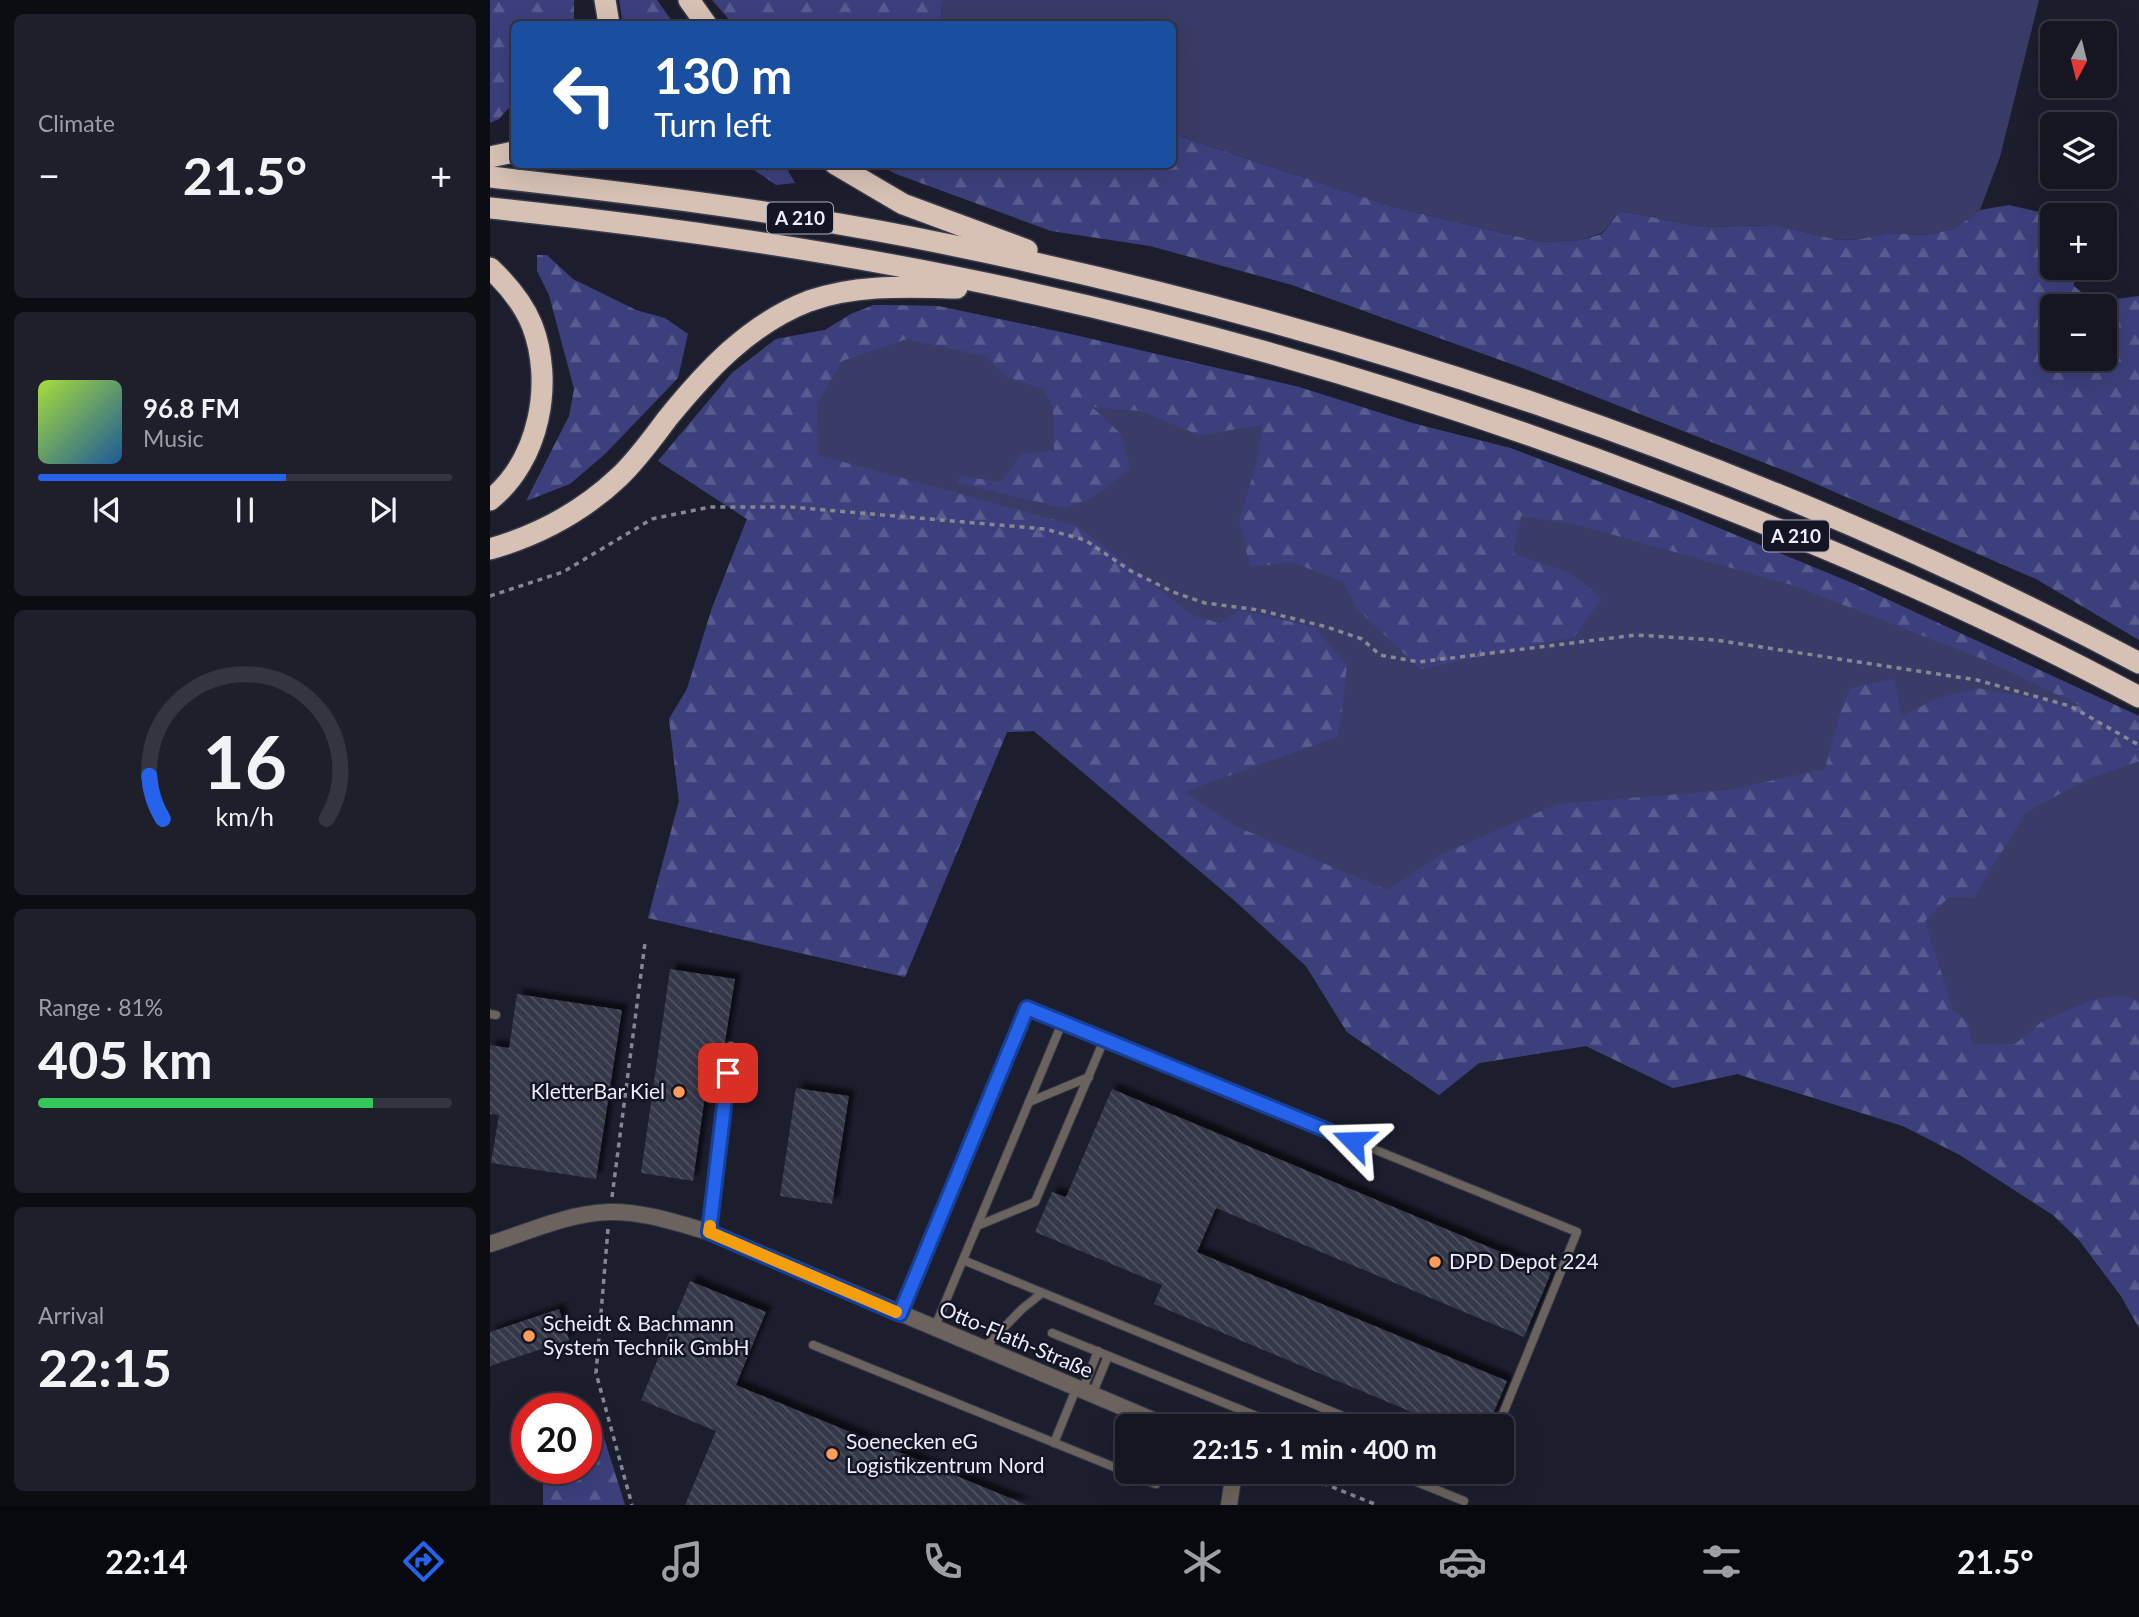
<!DOCTYPE html>
<html lang="en">
<head>
<meta charset="utf-8">
<style>
  body { margin:0; font-family:Lato,sans-serif; background:#1e1f2a; color:#f1f3f6; height:100vh; display:flex; flex-direction:column; font-size:26px; white-space:nowrap }
  * { box-sizing:border-box; margin:0 }
  p { font-size:23px; color:#9d9fa5 }
  .icon { flex:none; width:38px; height:38px; fill:none; stroke:currentColor; stroke-width:2; stroke-linecap:round; stroke-linejoin:round }
  .map { position:relative; flex:1; overflow:hidden }
  .panel { display:flex; flex-direction:column; gap:14px; padding:14px; background:#0c0c13; width:490px }
  .panel>* { flex:none }
  .top-card { position:absolute; left:21px; top:21px; width:665px; height:147px; border-radius:10px; box-shadow:0 7px 28px #0002,0 0 0 2px #343540; background:#1a4fa0; color:#fff; overflow:hidden }
  .needle { width:46px; rotate:187deg }
  .fabs { position:absolute; left:1550px; top:21px; display:grid; gap:14px }
  .fabs a { display:grid; place-items:center; width:77px; height:77px; border-radius:10px; background:#151622; box-shadow:0 7px 28px #0002,0 0 0 2px #343540; font-size:35px }
  .speed { position:absolute; left:21px; top:1393px; display:flex; gap:14px; font-size:35px; font-weight:700; text-align:center }
  .speed>* { display:grid; place-content:center; width:91px; height:91px; border-radius:50%; background:#151622; box-shadow:0 7px 28px #0002,0 0 0 2px #343540; line-height:1 }
  .speed .limit { border:10px solid #d22; background:#fff; color:#111 }
  .pin { position:absolute; display:grid; place-items:center; width:60px; height:60px; color:#fff; margin:-30px; border-radius:14px; box-shadow:0 4px 10px #0006 }
  .me { position:absolute; width:77px; margin:-38px; rotate:292deg; stroke-linejoin:round; filter:drop-shadow(0 0 5px #0008) }
  .turn { display:flex; align-items:center; gap:24px; height:147px; padding:0 28px; font-size:32px }
  .turn .icon { width:91px; height:91px; stroke-width:2.5 }
  .turn b { display:block; font-size:49px; line-height:60px }
  .big { font-size:52px; font-weight:700; line-height:1.1 }
  .panel .card { flex:1; display:flex; flex-direction:column; justify-content:center; gap:10px; min-width:0; padding:0 24px; border-radius:10px; background:#1e1f2a }
  .panel .dial { align-items:center; gap:0 }
  .dial svg { height:182px; overflow:visible; fill:none; stroke:#343540; stroke-width:7; stroke-linecap:round; text-anchor:middle }
  .dial text { fill:#f1f3f6; stroke:none }
  .song { display:flex; align-items:center; gap:21px }
  .cover { width:84px; height:84px; border-radius:10px; background:linear-gradient(135deg,hsl(80 70% 55%),hsl(210 70% 35%)) }
  .played { height:7px; border-radius:4px; background:linear-gradient(90deg,#2563eb 60%,#343540 60%) }
  .keys { display:flex; justify-content:space-around; direction:ltr }
  .heat { display:flex; justify-content:space-between; align-items:center; font-size:38px; direction:ltr }
  .charge { height:10px; border-radius:5px; background:linear-gradient(90deg,#34c759 81%,#343540 0) }
  .trip { position:absolute; left:625px; top:1414px; width:399px; height:70px; border-radius:10px; background:#151622; box-shadow:0 7px 28px #0002,0 0 0 2px #343540; font-weight:700; line-height:70px; text-align:center }
  .dock { display:flex; height:112px; justify-content:space-around; align-items:center; background:#08090e; color:#9d9fa5 }
  .dock .icon { width:49px; height:49px }
  .dock .on { color:#2563eb }
  .dock b { font-size:32px; color:#f1f3f6 }
  main { display:flex; flex:1; min-height:0 }
  .map>svg:first-child { display:block }
  .grass { fill:#383c66 }
  .forest { fill:url(#forest-firs); fill-rule:evenodd }
  .building { fill:url(#building-back-hatch); filter:url(#shadow) }
  .lines { fill:none; stroke-linecap:round; stroke-linejoin:round }
  .service-casing { stroke:#393b4a; stroke-width:10 }
  .minor-casing { stroke:#393b4a; stroke-width:18 }
  .motorway-casing { stroke:#393b4a; stroke-width:24 }
  .path { stroke:#858795; stroke-width:3.5; stroke-dasharray:5 5; stroke-linecap:butt }
  .service { stroke:#6b635d; stroke-width:8 }
  .minor { stroke:#6b635d; stroke-width:16 }
  .motorway { stroke:#d6c1b4; stroke-width:21 }
  .route-casing { stroke:#184099; stroke-width:18 }
  .route { stroke:#2563eb; stroke-width:12 }
  .slow { stroke:#f59e0b; stroke-width:12 }
  .poi-dot { fill:#fe9c58; stroke:#131524; stroke-width:2.5 }
  .labels { text-anchor:middle; stroke-width:5; stroke-linejoin:round; paint-order:stroke }
  .shield { fill:#131524; stroke:#abadb9; stroke-width:2 }
  .shield-label { font-size:19px; font-weight:bold; fill:#eceef9 }
  .poi-label { font-size:21px; fill:#eceef9; stroke:#131524; text-anchor:start }
  .street-label { font-size:21px; fill:#eceef9; stroke:#131524 }
</style>
</head>
<body>
<main>
<section class="panel">
<div class="card"><p>Climate</p>
<div class="heat"><a>−</a><b class="big">21.5°</b><a>+</a></div>
</div>
<div class="card">
<div class="song"><i class="cover"></i><div><b>96.8 FM</b><p>Music</p></div></div>
<div class="played"></div>
<div class="keys"><svg class="icon" aria-label="previous" viewBox="0 0 24 24"><path d="M18 5L8 12l10 7zM5 5v14"/></svg><svg class="icon" aria-label="pause" viewBox="0 0 24 24"><path d="M8 5v14M16 5v14"/></svg><svg class="icon" aria-label="next" viewBox="0 0 24 24"><path d="M6 5l10 7-10 7zM19 5v14"/></svg></div>
</div>
<div class="card dial"><svg viewBox="0 0 100 80">
<path d="M14 69A42 42 0 1 1 86 69"/>
<path d="M14 69A42 42 0 0 1 8 50" stroke="#2563eb"/>
<text x="50" y="56" font-size="32" font-weight="700">16</text>
<text x="50" y="72" font-size="11">km/h</text>
</svg></div>
<div class="card"><p>Range · 81%</p><b class="big">405 km</b><div class="charge"></div></div>
<div class="card"><p>Arrival</p><b class="big">22:15</b></div>
</section>
<div class="map">
<svg width="1649" height="1505" viewBox="0 0 1649 1505">
  <defs>
    <pattern id="forest-firs" width="22" height="20" patternUnits="userSpaceOnUse" patternTransform="scale(1.75)"><rect width="22" height="20" fill="#3c3f7c"/><path d="M5 1l3.5 6h-7zM16 11l3.5 6h-7z" fill="#585b8f"/></pattern>
    <pattern id="building-back-hatch" width="6" height="6" patternUnits="userSpaceOnUse" patternTransform="scale(1.75)"><rect width="6" height="6" fill="#353748"/><path d="M-1 5l2 2M0 0l6 6M5-1l2 2" fill="none" stroke="#525463"/></pattern>
    <filter id="shadow"><feDropShadow dx="6" dy="-6" stdDeviation="2" flood-color="#0009"/></filter>
  </defs>
  <rect width="100%" height="100%" fill="#1c1e2e"/>
  <g class="grass">
    <path d="M452,0H1549L1510,157L1490,210L1464,229L1436,235L1396,233L1371,239L1347,240L1287,225L1213,227L1130,211L1112,233L1090,240L1051,242L904,207L683,134L682,24H451Z"/>
    <path d="M384,305L448,306L580,334L809,387L922,423L1020,448L1190,512L1362,583L1649,716V1328L1631,1296L1589,1240L1563,1215L1470,1155L1413,1126L1247,1074L1183,1088L1096,1046L989,1063L949,1095L857,1032L816,966L744,900L544,731L517,732L415,977L158,918L189,801L179,719L197,689L222,608L257,519L168,461L242,373L286,339L335,330L361,314Z"/>
  </g>
  <g class="forest">
    <path d="M0,0H84V24H24V102L9,119L0,123Z"/>
    <path d="M129,0H167L184,24H133Z"/>
    <path d="M222,0H452L451,24H243Z"/>
    <path d="M683,134L904,207L1051,242L1090,240L1112,234L1130,211L1213,227L1287,225L1347,240L1371,239L1396,233L1436,235L1464,229L1490,210L1519,205L1563,215V268H1584V286L1603,302L1649,296V640L1546,579L1303,474L1035,369L802,285L660,246L561,231L406,174L389,165L682,164ZM1615,306V359H1563V306Z"/>
    <path d="M257,165H295L305,183L286,185Z"/>
    <path d="M47,255H57L83,279L146,310L175,318L198,334L188,378L115,454L80,484L36,501L79,416L84,389L59,295L47,271Z"/>
    <path d="M384,305L448,306L580,334L809,387L922,423L1020,448L1190,512L1362,583L1649,716V761L1598,779L1536,812L1484,897H1459L1435,921L1463,1010L1477,1021L1483,1045L1525,1044L1553,1021L1599,1001L1633,995L1649,1002V1328L1631,1296L1589,1240L1563,1215L1470,1155L1413,1126L1247,1074L1183,1088L1096,1046L989,1063L949,1095L857,1032L816,966L744,900L544,731L517,732L415,977L158,918L189,801L179,719L197,689L222,608L257,519L168,461L242,373L286,339L335,330L361,314ZM417,339L495,356L517,377L554,389L563,408L564,451L531,454L511,482L470,476L467,483L575,508L602,498L640,469L631,434L602,407L651,411L709,435L772,425L766,465L749,520L760,567L802,562L853,582L868,610L931,669L1084,637L1112,598L1080,573L1024,554L1031,516L1092,526L1299,584L1493,659L1593,707L1487,688L1448,698L1412,716L1404,679L1360,688L1348,719L1335,769L1239,790L1067,804L950,855L898,890L745,826L694,792L849,736L857,665L824,627L749,610L730,623L704,616L587,526L328,455L327,404L352,361Z"/>
    <path d="M112,1431L135,1505H53V1468H96V1435Z"/>
  </g>
  <g class="building">
    <path d="M180,969L245,979L234,1048L222,1046L203,1181L151,1173Z"/>
    <path d="M27,994L132,1010L106,1179L1,1163L9,1115L0,1114V1045L19,1048Z"/>
    <path d="M306,1088L359,1096L342,1204L290,1196Z"/>
    <path d="M622,1089L1061,1273L1034,1337L726,1208L707,1252L1017,1381L998,1426H955L664,1304L672,1285L545,1232L562,1192L576,1197Z"/>
    <path d="M200,1281L276,1312L246,1385L537,1505H195L226,1431L151,1400Z"/>
    <path d="M69,1309L79,1340L0,1366V1332Z"/>
  </g>
  <g class="lines">
    <g class="service-casing">
      <g id="service">
        <path d="M0,1014L6,1015"/>
        <path d="M539,1102L599,1077"/>
        <path d="M487,1226L545,1202L614,1040"/>
        <path d="M219,1232L241,1046"/>
        <path d="M473,1260L877,1426"/>
        <path d="M410,1314L537,1008L1087,1232L1008,1426"/>
        <path d="M444,1329L572,1023"/>
        <path d="M562,1333L791,1426"/>
        <path d="M323,1345L666,1484"/>
        <path d="M493,1349L532,1309L552,1293"/>
        <path d="M592,1391L608,1351"/>
        <path d="M602,1395L618,1356"/>
        <path d="M564,1443L586,1389"/>
        <path d="M902,1472L974,1501"/>
        <path d="M988,1472H989"/>
      </g>
    </g>
    <g class="minor-casing">
      <g id="minor">
        <path d="M0,1244C38,1232 79,1213 119,1212C153,1211 187,1223 219,1232L677,1426"/>
        <path d="M739,1505L744,1472"/>
      </g>
    </g>
    <g class="motorway-casing">
      <g id="motorway">
        <path d="M115,0L119,24"/>
        <path d="M199,0L216,24"/>
        <path d="M0,157L24,152"/>
        <path d="M345,164L413,204L537,250"/>
        <path d="M0,177C141,193 282,210 421,237C844,320 1268,461 1649,663"/>
        <path d="M0,208C182,227 362,253 541,293C759,341 973,407 1181,487C1341,548 1498,616 1649,697"/>
        <path d="M0,268C17,284 33,303 42,325C64,382 50,460 0,500"/>
        <path d="M0,549C49,535 92,512 129,477C147,460 162,439 177,419C216,371 259,324 319,301C367,284 418,287 467,288"/>
      </g>
    </g>
    <g class="path">
      <path d="M0,596L73,572L162,519L220,507H301L555,529L595,540L641,571L683,592L715,603L769,610L837,627L872,639L890,655L929,662L1146,635L1225,640L1487,680L1580,706L1649,745"/>
      <path d="M122,1197L155,943"/>
      <path d="M118,1229L106,1373L142,1505"/>
      <path d="M805,1472L887,1505"/>
    </g>
    <use href="#service" class="service"/>
    <use href="#minor" class="minor"/>
    <use href="#motorway" class="motorway"/>
  </g>
  <g class="lines">
    <g class="route-casing">
      <path id="route" d="M238,1073L219,1232L410,1314L537,1008L863,1141"/>
    </g>
    <use href="#route" class="route"/>
    <path class="slow" d="M220,1226L219,1232L406,1312"/>
  </g>
  <g class="poi-dot">
    <circle cx="189" cy="1092" r="7"/>
    <circle cx="945" cy="1262" r="7"/>
    <circle cx="39" cy="1336" r="7"/>
    <circle cx="342" cy="1454" r="7"/>
  </g>
  <g class="labels">
    <g class="shield">
      <rect x="277" y="202.5" width="66" height="31" rx="5"/>
      <rect x="1273" y="520.5" width="66" height="31" rx="5"/>
    </g>
    <g class="shield-label">
      <text x="310" y="225">A 210</text>
      <text x="1306" y="543">A 210</text>
    </g>
    <g class="poi-label">
      <text x="175" y="1099" text-anchor="end">KletterBar Kiel</text>
      <text x="959" y="1269">DPD Depot 224</text>
      <text x="53" y="1331">Scheidt &amp; Bachmann<tspan x="53" dy="24">System Technik GmbH</tspan></text>
      <text x="356" y="1449">Soenecken eG<tspan x="356" dy="24">Logistikzentrum Nord</tspan></text>
    </g>
    <g class="street-label">
      <text transform="translate(526 1340) rotate(23)" y="7">Otto-Flath-Straße</text>
    </g>
  </g>
</svg>
<div class="fabs">
<a><svg class="needle" viewBox="-14 -14 28 28"><path d="M0-13l5 13h-10z" fill="#e53935"/><path d="M0 13l5-13h-10z" fill="#9d9fa5"/></svg></a>
<a><svg class="icon" aria-label="layers" viewBox="0 0 24 24"><path d="M12 4l9 5-9 5-9-5zM3 14l9 5 9-5"/></svg></a>
<a>+</a>
<a>−</a>
</div>
<div class="speed"><div class="limit">20</div></div>
<div class="pin" style="left:238px;top:1073px;background:#d93025"><svg class="icon" aria-label="arrive" viewBox="0 0 24 24"><path d="M6 21V4h12l-3 4 3 4H6"/></svg></div>
<svg class="me" style="left:863px;top:1141px" viewBox="-20 -20 40 40"><path d="M0-17L14 15 0 8-14 15z" fill="#2563eb" stroke="#fff" stroke-width="4"/></svg>
<div class="trip">22:15 · 1 min · 400 m</div>
<div class="top-card">
<div class="turn"><svg class="icon" aria-label="left" viewBox="0 0 24 24"><path d="M17 20v-9H6M10 6l-5 5 5 5"/></svg><div><b>130 m</b>Turn left</div></div>
</div>
</div>
</main>
<nav class="dock">
<b>22:14</b>
<svg class="icon on" aria-label="directions" viewBox="0 0 24 24"><path d="M12 3l9 9-9 9-9-9zM9 14v-3h6M13 9l2 2-2 2"/></svg>
<svg class="icon" aria-label="music" viewBox="0 0 24 24"><path d="M9 18V5l10-2v13"/><circle cx="6" cy="18" r="3"/><circle cx="16" cy="16" r="3"/></svg>
<svg class="icon" aria-label="phone" viewBox="0 0 24 24"><path d="M5 4h4l2 5-3 2q2 4 5 5l2-3 5 2v4C11 20 4 13 5 4z"/></svg>
<svg class="icon" aria-label="climate" viewBox="0 0 24 24"><path d="M12 3v18M4 7l16 10M4 17L20 7"/></svg>
<svg class="icon" aria-label="car" viewBox="0 0 24 24"><path d="M5 17H2v-5l4-1 3-4h7l3 4 3 1v5h-3M9 17h6M6 11h13"/><circle cx="7" cy="17" r="2"/><circle cx="17" cy="17" r="2"/></svg>
<svg class="icon" aria-label="filters" viewBox="0 0 24 24"><path d="M4 7h16M4 17h16"/><circle cx="9" cy="7" r="2"/><circle cx="15" cy="17" r="2"/></svg>
<b>21.5°</b>
</nav>
</body>
</html>
